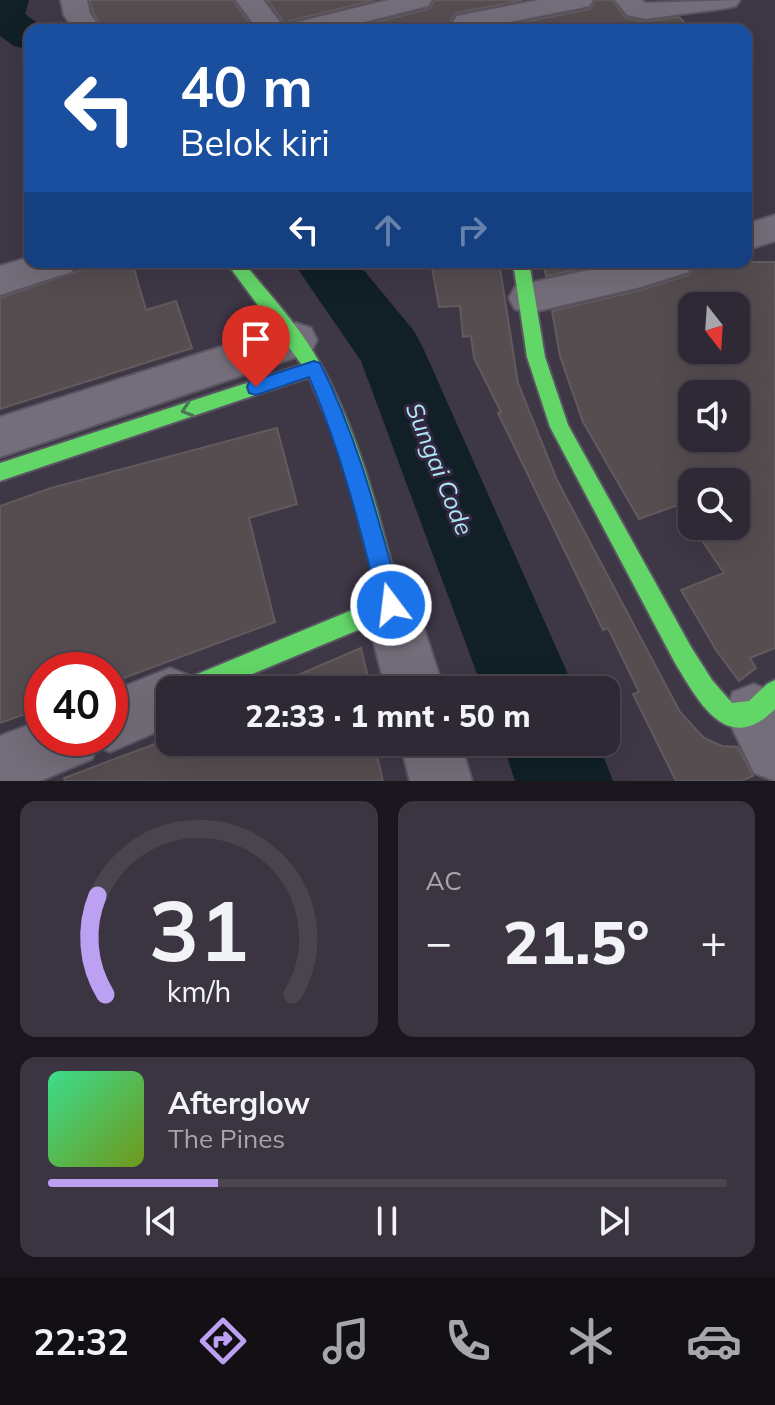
<!DOCTYPE html>
<html lang="id">
<head>
<meta charset="utf-8">
<style>
  body { margin:0; font-family:Mulish,sans-serif; background:#3a3540; color:#f1f3f6; height:100vh; display:flex; flex-direction:column; font-size:30px; white-space:nowrap }
  * { box-sizing:border-box; margin:0 }
  p { font-size:26px; color:#a7a6ac }
  .icon { flex:none; width:44px; height:44px; fill:none; stroke:currentColor; stroke-width:2; stroke-linecap:round; stroke-linejoin:round }
  .map { position:relative; height:781px; overflow:hidden }
  .drawer { display:flex; flex-direction:column; gap:20px; padding:20px; background:#19171d; flex:1 }
  .drawer>* { flex:none }
  .top-card { position:absolute; left:24px; top:24px; width:728px; height:244px; border-radius:16px; box-shadow:0 8px 32px #0002,0 0 0 2px #49454f; background:#1a4fa0; color:#fff; overflow:hidden }
  .needle { width:52px; rotate:163deg }
  .tools { position:absolute; left:678px; top:292px; display:grid; gap:16px }
  .tools a { display:grid; place-items:center; width:72px; height:72px; border-radius:16px; background:#2e2934; box-shadow:0 8px 32px #0002,0 0 0 2px #49454f; font-size:40px }
  .speed { position:absolute; left:24px; top:652px; display:flex; gap:16px; font-size:40px; font-weight:700; text-align:center }
  .speed>* { display:grid; place-content:center; width:104px; height:104px; border-radius:50%; background:#2e2934; box-shadow:0 8px 32px #0002,0 0 0 2px #49454f; line-height:1 }
  .speed .limit { border:12px solid #d22; background:#fff; color:#111 }
  .pin { position:absolute; display:grid; place-items:center; width:68px; height:68px; color:#fff; margin:-82px -34px; border-radius:50% 50% 50% 0; rotate:-45deg; box-shadow:0 0 8px #0007 }
  .pin .icon { rotate:45deg }
  .me { position:absolute; width:88px; margin:-44px; rotate:345deg; stroke-linejoin:round; filter:drop-shadow(0 0 6px #0008) }
  .turn { display:flex; align-items:center; gap:28px; height:168px; padding:0 24px; font-size:36px }
  .turn .icon { width:104px; height:104px; stroke-width:2.5 }
  .turn b { display:block; font-size:56px; line-height:68px }
  .lanes { display:flex; align-items:center; height:76px; padding:0 24px; background:#0003; justify-content:center; gap:40px; direction:ltr }
  .lanes .off { opacity:.35 }
  .big { font-size:60px; font-weight:800; line-height:1.1 }
  .drawer .widget { flex:1; display:flex; flex-direction:column; justify-content:center; gap:12px; min-width:0; padding:0 28px; border-radius:16px; background:#3a3540 }
  .drawer .dial { align-items:center; gap:0 }
  .dial svg { height:208px; overflow:visible; fill:none; stroke:#49454f; stroke-width:7; stroke-linecap:round; text-anchor:middle }
  .dial text { fill:#f1f3f6; stroke:none }
  .song { display:flex; align-items:center; gap:24px }
  .cover { width:96px; height:96px; border-radius:12px; background:linear-gradient(135deg,hsl(150 70% 55%),hsl(80 70% 35%)) }
  .played { height:8px; border-radius:4px; background:linear-gradient(90deg,#bca0f2 25%,#49454f 25%) }
  .keys { display:flex; justify-content:space-around; direction:ltr }
  .heat { display:flex; justify-content:space-between; align-items:center; font-size:44px; direction:ltr }
  .drawer .tiles { flex:1; display:grid; gap:20px; grid-template-columns:1fr 1fr }
  .widget:last-child { grid-column:span 2 }
  .trip { position:absolute; left:156px; top:676px; width:464px; height:80px; border-radius:16px; background:#2e2934; box-shadow:0 8px 32px #0002,0 0 0 2px #49454f; font-weight:800; line-height:80px; text-align:center }
  .tab-bar { display:flex; height:128px; justify-content:space-around; align-items:center; background:#121015; color:#a7a6ac }
  .tab-bar .icon { width:56px; height:56px }
  .tab-bar .current { color:#bca0f2 }
  .tab-bar b { font-size:36px; color:#f1f3f6 }
  .map>svg:first-child { display:block }
  .lines { fill:none; stroke-linecap:round; stroke-linejoin:round }
  .river { fill:#102026; fill-rule:evenodd }
  .building { fill:#554d4f; stroke:#625a5c; stroke-width:2; fill-rule:evenodd }
  .street-casing { stroke:#5b5563; stroke-width:4 }
  .fast-casing { stroke:#5b5563; stroke-width:4 }
  .street { fill:#746e7a; fill-rule:evenodd }
  .fast { fill:#63d668; fill-rule:evenodd }
  .oneway { stroke:#497653 }
  .route { fill:#1a73e8; stroke:#114b97; stroke-width:2 }
  .labels { text-anchor:middle; stroke-width:6; stroke-linejoin:round; paint-order:stroke }
  .water-label { font-size:24px; font-style:italic; fill:#ace7f5; stroke:#332741 }
</style>
</head>
<body>
<div class="map">
<svg width="775" height="781" viewBox="0 0 775 781">
  <rect width="100%" height="100%" fill="#3e3746"/>
  <g class="lines">
    <g class="river">
      <path d="M0,0H29L25,14L47,30H30V50L14,46L0,36Z"/>
      <path d="M293,262H357L414,331L424,350L575,690H483L361,361Z"/>
      <path d="M502,742H598L613,781H515Z"/>
    </g>
  </g>
  <g class="building">
    <path d="M90,0H233L254,30H105L93,13Z"/>
    <path d="M267,0H375L289,21L286,25Z"/>
    <path d="M435,0H523L456,13L450,20L455,30H344L429,9Z"/>
    <path d="M596,0H612L626,18L645,22L679,17L692,30H484L590,9Z"/>
    <path d="M104,262H132L146,310L176,301L192,348L0,409V298Z"/>
    <path d="M431,262H499L518,383L557,480L680,712L704,738L722,746L738,747L753,776L741,781H676L633,694L639,692L608,628L603,630L498,413L501,412L474,358L471,336L463,337L460,306L439,307Z"/>
    <path d="M543,262H612L546,276Z"/>
    <path d="M697,262H775V648L750,658L756,668L739,681L716,650L681,590L724,573L692,526H736V482H692V526L678,505L639,519L583,422L560,356L552,311L642,290L689,275ZM692,306H736V350H692ZM692,394H736V438H692Z"/>
    <path d="M277,428L297,504L249,518L275,622L110,683V670H42V708L0,723V506L51,488Z"/>
    <path d="M361,648L371,690H263Z"/>
    <path d="M160,742H374L383,781H65L64,778Z"/>
  </g>
  <g class="lines">
    <g class="street-casing">
      <g id="street">
        <path d="M61,0H87L90,14L102,30H74L64,15Z"/>
        <path d="M236,0H263L286,30H258Z"/>
        <path d="M388,0H432L428,6L332,30H286L290,24Z"/>
        <path d="M539,0H593L589,6L580,8L468,30L457,28L453,22L457,16Z"/>
        <path d="M615,0H642L645,3L740,0L736,6L727,8L645,19L627,15Z"/>
        <path d="M775,215V241L746,250V224Z"/>
        <path d="M30,257V262H77L71,272L0,295V266Z"/>
        <path d="M626,262H694L688,272L641,287L529,313L515,309L509,298L515,287L529,283Z"/>
        <path d="M296,323L311,328L317,340L311,352L0,457V417Z"/>
        <path d="M391,578L410,586L444,690H386L364,605L372,586Z"/>
        <path d="M170,668L191,676L196,690H170V726L110,752L97,746L92,759L40,781H0V736L42,720V738H110V692Z"/>
        <path d="M754,684L775,693V781L754,773L725,713L733,692Z"/>
        <path d="M400,742H460L472,781H410Z"/>
      </g>
    </g>
    <g class="fast-casing">
      <g id="fast">
        <path d="M226,262H243C270,295 301,328 321,365C362,440 381,523 402,605L399,613L214,690H174L178,682L379,599L341,452L309,377L0,481V463L302,365Z"/>
        <path d="M513,262H529L545,357L568,425L691,647L712,680L732,703L749,701L767,684L775,680V709C727,757 699,702 675,663L550,427L527,357Z"/>
      </g>
    </g>
    <use href="#street" class="street"/>
    <use href="#fast" class="fast"/>
  </g>
  <defs><path id="oneway-chevron" d="M-2-3.5L2.5 0L-2 3.5" fill="none" stroke-width="1.6" stroke-linecap="round" stroke-linejoin="round" transform="scale(2)"/></defs>
  <use class="oneway" href="#oneway-chevron" transform="translate(187 410) rotate(162)"/>
  <path class="route" d="M314,361L320,363C359,440 379,522 402,605L398,613L391,616L383,613L379,605C360,527 341,451 309,377L256,395L249,393L247,387L249,382Z"/>
  <g class="labels">
    <g class="water-label">
      <text transform="translate(439 469) rotate(68)" y="8">Sungai Code</text>
    </g>
  </g>
</svg>
<div class="tools">
<a><svg class="needle" viewBox="-14 -14 28 28"><path d="M0-13l5 13h-10z" fill="#e53935"/><path d="M0 13l5-13h-10z" fill="#a7a6ac"/></svg></a>
<a><svg class="icon" aria-label="sound" viewBox="0 0 24 24"><path d="M4 9h4l5-4v14l-5-4H4zM17 9q2 3 0 6"/></svg></a>
<a><svg class="icon" aria-label="search" viewBox="0 0 24 24"><circle cx="10" cy="10" r="6"/><path d="M15 15l6 6"/></svg></a>
</div>
<div class="speed"><div class="limit">40</div></div>
<div class="pin" style="left:256px;top:387px;background:#d93025"><svg class="icon" aria-label="arrive" viewBox="0 0 24 24"><path d="M6 21V4h12l-3 4 3 4H6"/></svg></div>
<svg class="me" style="left:391px;top:605px" viewBox="-20 -20 40 40"><circle r="17" fill="#1a73e8" stroke="#fff" stroke-width="3"/><path d="M0-11L8 9 0 5-8 9z" fill="#fff"/></svg>
<div class="trip">22:33 · 1 mnt · 50 m</div>
<div class="top-card">
<div class="turn"><svg class="icon" aria-label="left" viewBox="0 0 24 24"><path d="M17 20v-9H6M10 6l-5 5 5 5"/></svg><div><b>40 m</b>Belok kiri</div></div>
<div class="lanes"><svg class="icon" aria-label="left" viewBox="0 0 24 24"><path d="M17 20v-9H6M10 6l-5 5 5 5"/></svg><svg class="icon off" aria-label="ahead" viewBox="0 0 24 24"><path d="M12 20V5M6 11l6-6 6 6"/></svg><svg class="icon off" aria-label="right" viewBox="0 0 24 24"><path d="M7 20v-9h11M14 6l5 5-5 5"/></svg></div>
</div>
</div>
<section class="drawer">
<div class="tiles">
<div class="widget dial"><svg viewBox="0 0 100 80">
<path d="M14 69A42 42 0 1 1 86 69"/>
<path d="M14 69A42 42 0 0 1 11 31" stroke="#bca0f2"/>
<text x="50" y="56" font-size="32" font-weight="700">31</text>
<text x="50" y="72" font-size="11">km/h</text>
</svg></div>
<div class="widget"><p>AC</p>
<div class="heat"><a>−</a><b class="big">21.5°</b><a>+</a></div>
</div>
<div class="widget">
<div class="song"><i class="cover"></i><div><b>Afterglow</b><p>The Pines</p></div></div>
<div class="played"></div>
<div class="keys"><svg class="icon" aria-label="previous" viewBox="0 0 24 24"><path d="M18 5L8 12l10 7zM5 5v14"/></svg><svg class="icon" aria-label="pause" viewBox="0 0 24 24"><path d="M8 5v14M16 5v14"/></svg><svg class="icon" aria-label="next" viewBox="0 0 24 24"><path d="M6 5l10 7-10 7zM19 5v14"/></svg></div>
</div>
</div>
</section>
<nav class="tab-bar">
<b>22:32</b>
<svg class="icon current" aria-label="directions" viewBox="0 0 24 24"><path d="M12 3l9 9-9 9-9-9zM9 14v-3h6M13 9l2 2-2 2"/></svg>
<svg class="icon" aria-label="music" viewBox="0 0 24 24"><path d="M9 18V5l10-2v13"/><circle cx="6" cy="18" r="3"/><circle cx="16" cy="16" r="3"/></svg>
<svg class="icon" aria-label="phone" viewBox="0 0 24 24"><path d="M5 4h4l2 5-3 2q2 4 5 5l2-3 5 2v4C11 20 4 13 5 4z"/></svg>
<svg class="icon" aria-label="climate" viewBox="0 0 24 24"><path d="M12 3v18M4 7l16 10M4 17L20 7"/></svg>
<svg class="icon" aria-label="car" viewBox="0 0 24 24"><path d="M5 17H2v-5l4-1 3-4h7l3 4 3 1v5h-3M9 17h6M6 11h13"/><circle cx="7" cy="17" r="2"/><circle cx="17" cy="17" r="2"/></svg>
</nav>
</body>
</html>
